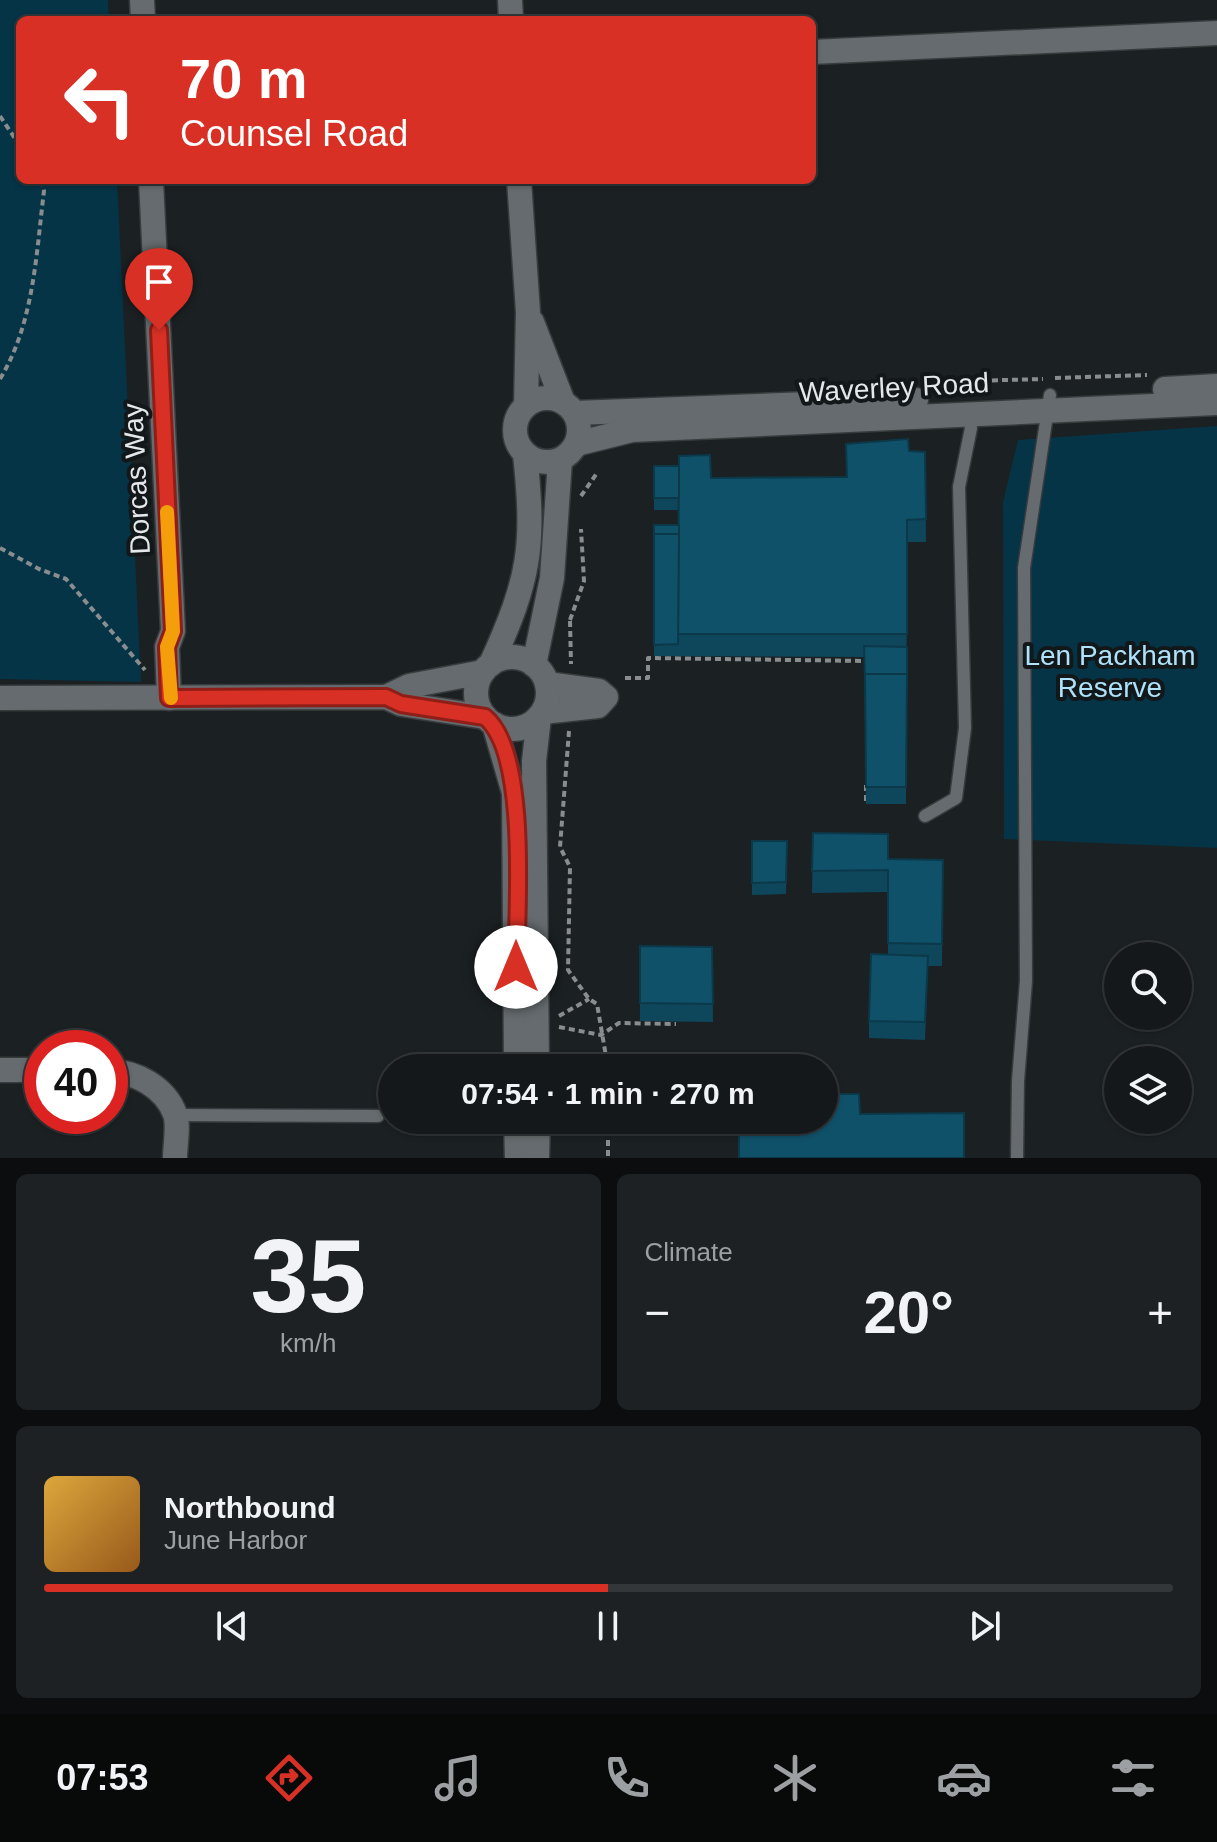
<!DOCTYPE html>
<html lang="en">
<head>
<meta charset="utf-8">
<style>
  body { margin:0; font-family:Arial,sans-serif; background:#1d2123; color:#f1f3f6; height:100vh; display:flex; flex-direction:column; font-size:30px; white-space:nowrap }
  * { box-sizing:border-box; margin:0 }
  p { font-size:26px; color:#9da0a2 }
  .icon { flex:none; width:44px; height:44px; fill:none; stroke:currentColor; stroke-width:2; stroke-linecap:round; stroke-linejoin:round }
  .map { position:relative; height:1158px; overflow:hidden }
  .details { display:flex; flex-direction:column; gap:16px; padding:16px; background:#0b0d0e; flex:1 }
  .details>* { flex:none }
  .guide { position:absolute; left:16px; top:16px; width:800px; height:168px; border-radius:12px; box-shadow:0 2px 6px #0004,0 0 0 2px #333739; background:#d93025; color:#fff; overflow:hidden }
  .tools { position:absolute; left:1104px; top:942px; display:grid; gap:16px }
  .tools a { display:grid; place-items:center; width:88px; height:88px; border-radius:50%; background:#14181a; box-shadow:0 2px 6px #0004,0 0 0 2px #333739; font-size:40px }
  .speed { position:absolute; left:24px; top:1030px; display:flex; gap:16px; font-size:40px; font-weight:700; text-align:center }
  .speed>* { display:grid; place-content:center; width:104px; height:104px; border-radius:50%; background:#14181a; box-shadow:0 2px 6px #0004,0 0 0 2px #333739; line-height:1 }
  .speed .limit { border:12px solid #d22; background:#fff; color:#111 }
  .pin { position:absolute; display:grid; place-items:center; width:68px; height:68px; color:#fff; margin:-82px -34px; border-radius:50% 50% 50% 0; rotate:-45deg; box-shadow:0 0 8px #0007 }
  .pin .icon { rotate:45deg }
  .me { position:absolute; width:88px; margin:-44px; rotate:0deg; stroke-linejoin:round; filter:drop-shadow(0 0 6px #0008) }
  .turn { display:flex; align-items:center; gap:28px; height:168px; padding:0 32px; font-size:36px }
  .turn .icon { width:104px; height:104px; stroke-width:2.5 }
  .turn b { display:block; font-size:56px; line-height:68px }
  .big { font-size:60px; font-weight:800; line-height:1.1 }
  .details .card { flex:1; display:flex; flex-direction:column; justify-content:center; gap:12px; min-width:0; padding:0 28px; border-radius:12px; background:#1d2123 }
  .details .dial { align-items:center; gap:0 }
  .dial b { font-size:104px; line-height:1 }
  .song { display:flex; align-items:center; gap:24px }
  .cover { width:96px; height:96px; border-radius:12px; background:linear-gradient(135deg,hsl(40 70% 55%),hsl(30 70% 35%)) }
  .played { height:8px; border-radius:4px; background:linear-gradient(90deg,#d93025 50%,#333739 50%) }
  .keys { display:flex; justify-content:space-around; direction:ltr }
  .heat { display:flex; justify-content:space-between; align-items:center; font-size:44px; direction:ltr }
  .details .tiles { flex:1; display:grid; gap:16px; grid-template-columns:1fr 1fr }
  .card:last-child { grid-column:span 2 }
  .trip { position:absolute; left:378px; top:1054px; width:460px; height:80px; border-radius:40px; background:#14181a; box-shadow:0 2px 6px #0004,0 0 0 2px #333739; font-weight:800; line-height:80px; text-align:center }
  .menu { display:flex; height:128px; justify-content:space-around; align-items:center; background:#080a0a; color:#9da0a2 }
  .menu .icon { width:56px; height:56px }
  .menu .current { color:#d93025 }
  .menu b { font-size:36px; color:#f1f3f6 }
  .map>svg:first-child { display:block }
  .green { fill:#053446 }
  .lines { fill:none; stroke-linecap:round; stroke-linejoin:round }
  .service-casing { stroke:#373b3d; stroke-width:15 }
  .minor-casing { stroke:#373b3d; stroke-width:27 }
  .tertiary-casing { stroke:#373b3d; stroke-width:27 }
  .path { stroke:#898d8f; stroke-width:4; stroke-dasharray:6 4; stroke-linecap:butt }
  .service { stroke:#656b6e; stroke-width:12 }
  .minor { stroke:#656b6e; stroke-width:24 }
  .tertiary { stroke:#656b6e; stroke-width:24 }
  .wall { fill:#0e465b }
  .building { fill:#10516a; stroke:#0b394a; stroke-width:2 }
  .route-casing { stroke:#8d1f18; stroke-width:20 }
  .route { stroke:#d93025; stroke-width:14 }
  .slow { stroke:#f59e0b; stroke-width:14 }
  .labels { text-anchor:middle; stroke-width:8; stroke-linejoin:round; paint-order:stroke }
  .street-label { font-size:28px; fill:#e5e8ea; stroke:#121719 }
  .park-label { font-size:28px; fill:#afe2fa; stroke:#121719 }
</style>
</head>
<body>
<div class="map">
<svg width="1217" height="1158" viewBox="0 0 1217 1158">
  <rect width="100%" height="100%" fill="#1b2022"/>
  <g class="green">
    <path d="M0,0H108L109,20H20V180H117L141,682L0,679Z"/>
    <path d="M1217,426V848L1004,839L1003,502L1018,440Z"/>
  </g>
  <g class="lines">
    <g class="service-casing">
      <g id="service">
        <path d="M925,816L956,798L965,728L959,487L971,428L968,414"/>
        <path d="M176,1115L378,1116"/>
        <path d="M1017,1158L1018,1081L1026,981L1024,568L1050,395"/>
      </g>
    </g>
    <g class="minor-casing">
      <g id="minor">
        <path d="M142,0L143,20"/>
        <path d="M812,52L1217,33"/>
        <path d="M151,180L173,631L167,647L169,698"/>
        <path d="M543,712L598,706L606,697L599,691L547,684"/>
        <path d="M0,1070H42"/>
        <path d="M110,1071C136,1072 165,1087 175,1114C179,1126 175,1145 175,1158"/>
      </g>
    </g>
    <g class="tertiary-casing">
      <g id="tertiary">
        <path d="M510,0L511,20"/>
        <path d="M519,180L528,312L526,405"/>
        <path d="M532,322L563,402"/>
        <path d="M1165,389L1217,386"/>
        <circle cx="547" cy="430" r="32"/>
        <path d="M575,413L916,400"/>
        <path d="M576,444L632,430L1217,403"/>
        <circle cx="512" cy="693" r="36"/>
        <path d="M491,664C530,578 535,547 525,454"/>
        <path d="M534,665L552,578L560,460"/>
        <path d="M386,697L409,686L483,672"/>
        <path d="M0,698L386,697L401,704L485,717"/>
        <path d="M494,724L514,793L516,1068"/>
        <path d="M537,1068L534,761L539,717"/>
        <path d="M516,1120L517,1158"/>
        <path d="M537,1158L538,1120"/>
      </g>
    </g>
    <g class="path">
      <path d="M0,116L20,146"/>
      <path d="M1055,378L1147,375"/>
      <path d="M0,379C34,323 36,255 44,191L42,180"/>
      <path d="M932,382L1043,379"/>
      <path d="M581,496L597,473"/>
      <path d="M0,548L39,569L66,579L145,670"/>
      <path d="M570,620L584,581L581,529"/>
      <path d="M570,621L571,664"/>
      <path d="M625,678H648V658L867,661"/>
      <path d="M569,731L560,847L570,867L568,970L589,999L597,1004L608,1068"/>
      <path d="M866,801V784"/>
      <path d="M559,1016L589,999"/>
      <path d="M559,1027L601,1035L619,1023L676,1024"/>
      <path d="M608,1120V1158"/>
    </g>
    <use href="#service" class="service"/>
    <use href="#minor" class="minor"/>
    <use href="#tertiary" class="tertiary"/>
  </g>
  <g class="wall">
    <path d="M909,451L925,452L926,542H907L906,804H866L864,657L654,656V525H679V510H654V498L711,478L846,477Z"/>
    <path d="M813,833L888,859L943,860L942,966H928L925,1040L869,1038V1021L888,955V892L812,893Z"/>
    <path d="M752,841H787L786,894L752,895Z"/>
    <path d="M640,946L712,947L713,1022L640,1021Z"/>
  </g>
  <g class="building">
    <path d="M908,439L909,451L925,452L926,519L907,520V634H678L679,456L710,455L711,478L847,477L846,444Z"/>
    <rect x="654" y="466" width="25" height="32"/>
    <rect x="654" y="525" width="25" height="9"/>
    <path d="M654,534H679L678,644L654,645Z"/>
    <path d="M864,646L907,647V680V674H865V680Z"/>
    <path d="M865,674H907L906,787H866Z"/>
    <path d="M813,833L888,834V859L943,860L942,944L888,943V870L812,871Z"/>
    <path d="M752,841H787L786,882L752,883Z"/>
    <path d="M640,946L712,947L713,1004L640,1003Z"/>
    <path d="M871,954L928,956L925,1022L869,1021Z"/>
    <path d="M824,1094H859L860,1114L964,1113V1158H739V1120H824Z"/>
  </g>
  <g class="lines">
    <g class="route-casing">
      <path id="route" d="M159,330L173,631L167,647L169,698L386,697L401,704L485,717C529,753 517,911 516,967"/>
    </g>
    <use href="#route" class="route"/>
    <path class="slow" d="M167,512L173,631L167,647L171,698"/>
  </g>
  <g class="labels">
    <g class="street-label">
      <text transform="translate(894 387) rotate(-3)" y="10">Waverley Road</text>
      <text transform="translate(136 479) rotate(-93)" y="10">Dorcas Way</text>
    </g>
    <g class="park-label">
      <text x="1110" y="665">Len Packham<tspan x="1110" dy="32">Reserve</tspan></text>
    </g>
  </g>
</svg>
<div class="tools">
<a><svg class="icon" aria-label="search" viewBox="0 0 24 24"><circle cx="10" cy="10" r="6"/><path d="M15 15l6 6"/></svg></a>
<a><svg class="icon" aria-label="layers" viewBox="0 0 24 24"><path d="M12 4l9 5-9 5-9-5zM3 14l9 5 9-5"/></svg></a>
</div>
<div class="speed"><div class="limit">40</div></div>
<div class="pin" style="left:159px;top:330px;background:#d93025"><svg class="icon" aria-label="arrive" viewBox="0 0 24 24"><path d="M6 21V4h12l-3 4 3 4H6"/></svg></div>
<svg class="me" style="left:516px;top:967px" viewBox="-20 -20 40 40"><circle r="19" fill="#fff"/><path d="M0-13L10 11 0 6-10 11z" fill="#d93025"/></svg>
<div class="trip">07:54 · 1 min · 270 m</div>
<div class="guide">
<div class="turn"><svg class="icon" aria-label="left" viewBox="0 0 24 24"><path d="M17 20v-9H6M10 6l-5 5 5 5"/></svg><div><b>70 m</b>Counsel Road</div></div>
</div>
</div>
<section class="details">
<div class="tiles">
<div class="card dial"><b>35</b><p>km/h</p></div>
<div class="card"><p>Climate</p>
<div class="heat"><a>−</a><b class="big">20°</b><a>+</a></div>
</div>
<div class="card">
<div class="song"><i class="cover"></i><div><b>Northbound</b><p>June Harbor</p></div></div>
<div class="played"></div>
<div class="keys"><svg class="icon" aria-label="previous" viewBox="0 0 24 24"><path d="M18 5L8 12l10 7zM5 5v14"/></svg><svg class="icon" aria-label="pause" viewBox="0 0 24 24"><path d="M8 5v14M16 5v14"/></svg><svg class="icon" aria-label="next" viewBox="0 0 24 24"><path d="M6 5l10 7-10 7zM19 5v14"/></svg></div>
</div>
</div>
</section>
<nav class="menu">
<b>07:53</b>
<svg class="icon current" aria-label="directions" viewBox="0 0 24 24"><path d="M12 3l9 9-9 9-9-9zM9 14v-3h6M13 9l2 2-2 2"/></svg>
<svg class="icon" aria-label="music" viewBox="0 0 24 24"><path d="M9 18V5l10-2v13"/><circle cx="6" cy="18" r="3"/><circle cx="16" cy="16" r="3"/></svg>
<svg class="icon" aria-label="phone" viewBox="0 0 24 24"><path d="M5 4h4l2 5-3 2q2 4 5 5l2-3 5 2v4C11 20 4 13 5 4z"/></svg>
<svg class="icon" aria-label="climate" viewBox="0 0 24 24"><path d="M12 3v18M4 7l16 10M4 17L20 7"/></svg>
<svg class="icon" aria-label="car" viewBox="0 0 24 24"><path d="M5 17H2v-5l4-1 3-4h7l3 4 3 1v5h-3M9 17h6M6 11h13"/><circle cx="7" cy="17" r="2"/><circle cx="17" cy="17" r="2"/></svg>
<svg class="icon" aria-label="filters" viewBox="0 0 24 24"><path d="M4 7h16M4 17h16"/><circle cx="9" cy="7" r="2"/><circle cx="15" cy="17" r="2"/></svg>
</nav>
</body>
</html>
